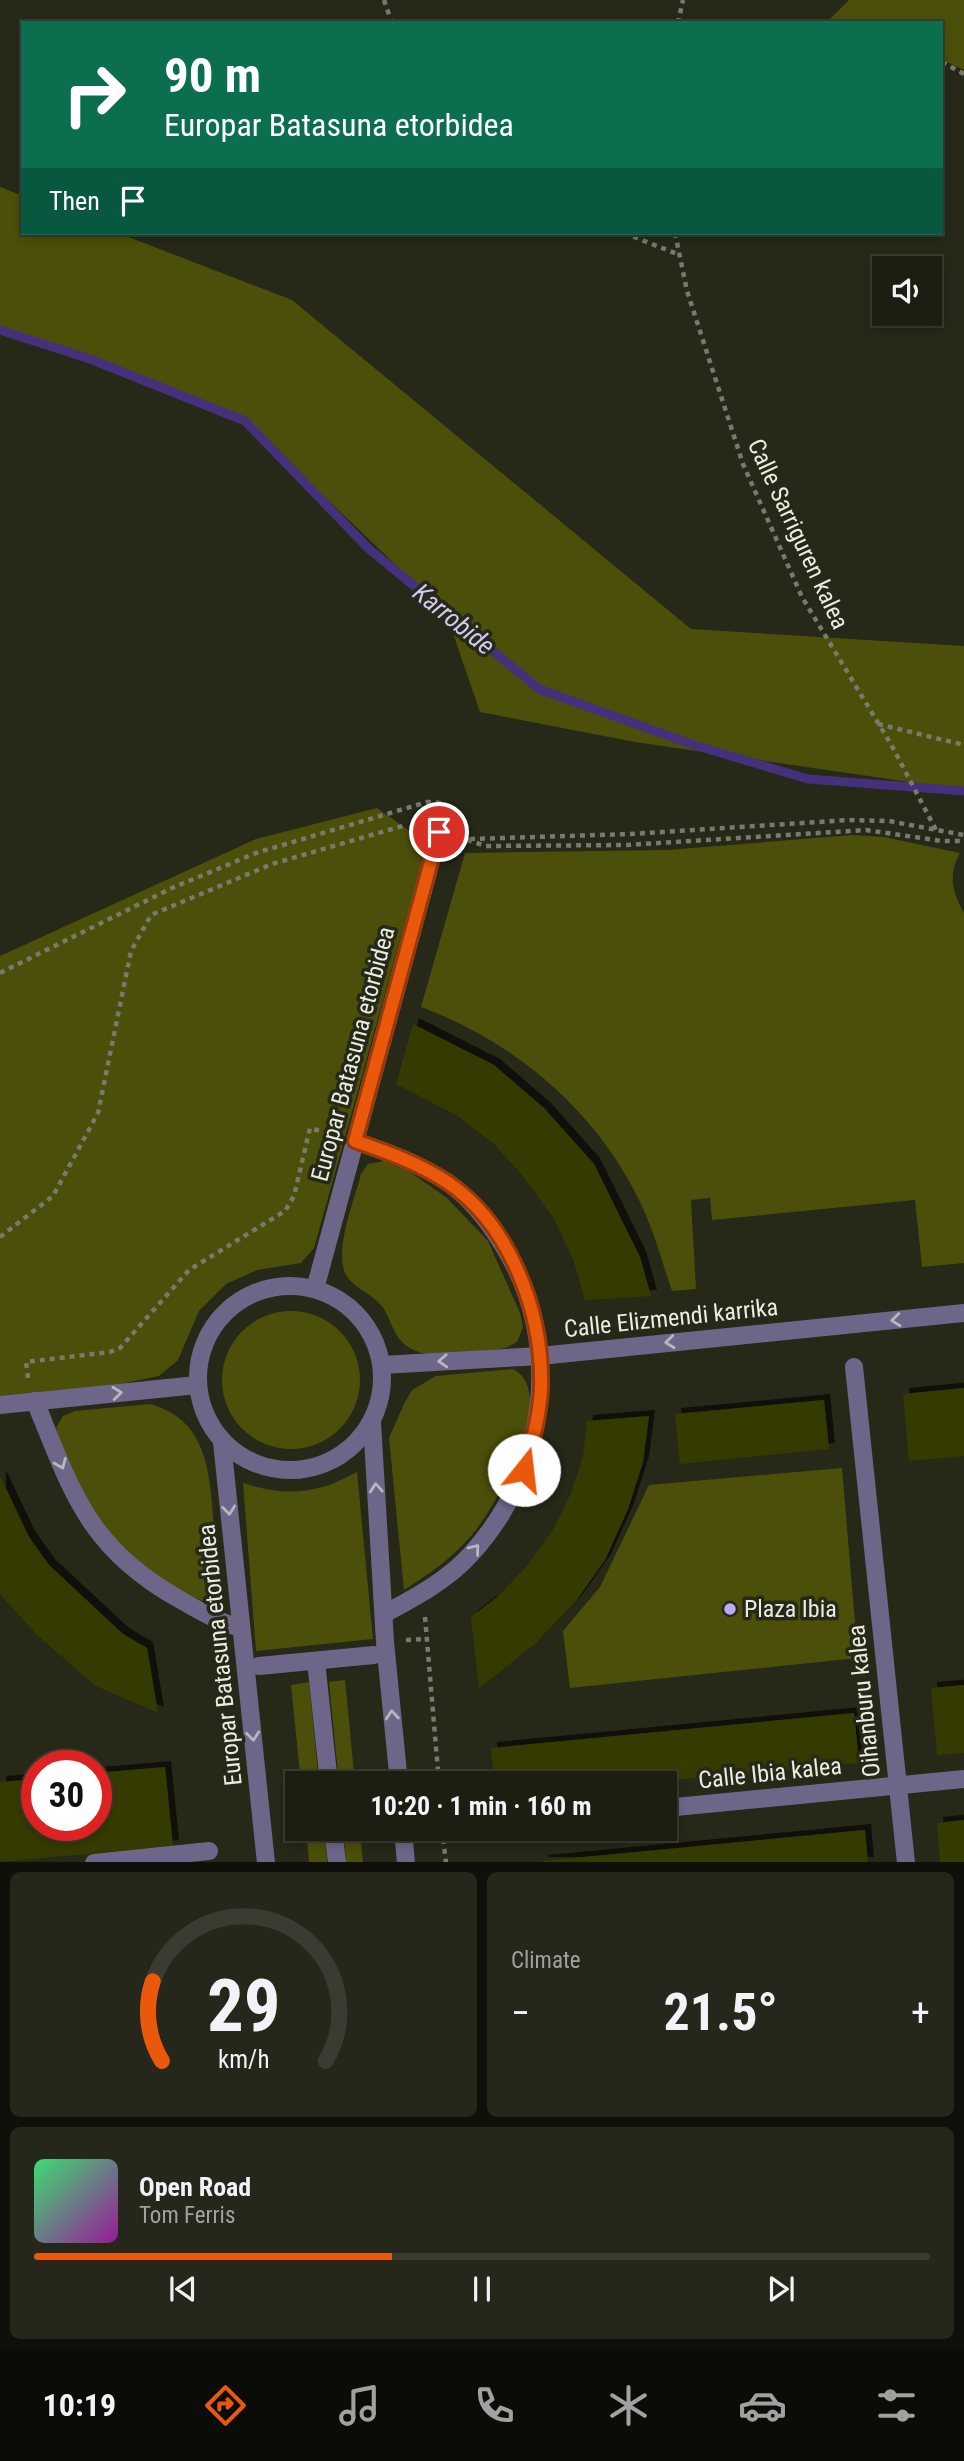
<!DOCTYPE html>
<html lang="en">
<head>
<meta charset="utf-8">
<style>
  body { margin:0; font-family:"Roboto Condensed",sans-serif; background:#25271b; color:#f1f3f6; height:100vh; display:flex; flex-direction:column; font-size:26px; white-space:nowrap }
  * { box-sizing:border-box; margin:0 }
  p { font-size:23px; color:#a0a29f }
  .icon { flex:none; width:38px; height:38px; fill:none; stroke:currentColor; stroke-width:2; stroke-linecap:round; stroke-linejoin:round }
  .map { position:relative; height:1862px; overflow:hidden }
  .panel { display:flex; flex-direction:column; gap:10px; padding:10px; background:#0f100a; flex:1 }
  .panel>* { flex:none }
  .guide { position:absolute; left:21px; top:21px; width:922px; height:214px; border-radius:0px; box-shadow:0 4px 10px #0003,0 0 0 2px #3a3c32; background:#0b6e4f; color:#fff; overflow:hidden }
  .controls { position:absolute; left:872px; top:256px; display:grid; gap:14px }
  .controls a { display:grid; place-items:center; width:70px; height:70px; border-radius:0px; background:#1c1e12; box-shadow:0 4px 10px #0003,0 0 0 2px #3a3c32; font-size:35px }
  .speed { position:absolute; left:21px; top:1750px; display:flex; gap:14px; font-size:35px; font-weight:700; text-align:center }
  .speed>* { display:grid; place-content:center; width:91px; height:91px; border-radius:50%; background:#1c1e12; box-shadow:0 4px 10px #0003,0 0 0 2px #3a3c32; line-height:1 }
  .speed .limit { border:10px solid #d22; background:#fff; color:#111 }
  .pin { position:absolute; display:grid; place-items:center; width:60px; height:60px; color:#fff; margin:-30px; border:4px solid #fff; border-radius:50%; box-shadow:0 2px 7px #0007 }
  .me { position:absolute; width:77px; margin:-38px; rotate:16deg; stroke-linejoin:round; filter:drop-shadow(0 0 5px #0008) }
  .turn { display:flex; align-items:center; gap:24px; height:147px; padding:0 28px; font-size:32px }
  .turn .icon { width:91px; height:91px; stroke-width:2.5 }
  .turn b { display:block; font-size:49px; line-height:60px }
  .then { display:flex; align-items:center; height:66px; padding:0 28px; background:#0003; gap:14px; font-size:26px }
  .big { font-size:52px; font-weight:700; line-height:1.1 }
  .panel .tile { flex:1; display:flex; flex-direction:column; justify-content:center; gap:10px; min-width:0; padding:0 24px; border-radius:10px; background:#25271b }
  .panel .dial { align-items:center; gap:0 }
  .dial svg { height:182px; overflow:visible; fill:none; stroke:#3a3c32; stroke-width:7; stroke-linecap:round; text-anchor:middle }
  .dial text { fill:#f1f3f6; stroke:none }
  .song { display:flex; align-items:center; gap:21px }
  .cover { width:84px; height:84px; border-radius:10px; background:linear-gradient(135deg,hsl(140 70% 55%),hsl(300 70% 35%)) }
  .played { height:7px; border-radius:4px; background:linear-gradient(90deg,#ea580c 40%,#3a3c32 40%) }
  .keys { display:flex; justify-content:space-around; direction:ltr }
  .heat { display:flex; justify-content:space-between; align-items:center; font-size:38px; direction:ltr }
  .panel .tiles { flex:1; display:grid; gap:10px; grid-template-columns:1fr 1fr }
  .tile:last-child { grid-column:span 2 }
  .trip { position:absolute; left:285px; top:1771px; width:392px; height:70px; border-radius:0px; background:#1c1e12; box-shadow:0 4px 10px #0003,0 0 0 2px #3a3c32; font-weight:700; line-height:70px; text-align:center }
  .dock { display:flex; height:112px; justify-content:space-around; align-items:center; background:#0b0c07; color:#a0a29f }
  .dock .icon { width:49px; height:49px }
  .dock .selected { color:#ea580c }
  .dock b { font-size:32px; color:#f1f3f6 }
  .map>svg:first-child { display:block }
  .green { fill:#4b4f09 }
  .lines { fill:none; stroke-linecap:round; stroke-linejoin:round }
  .stream { stroke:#45307b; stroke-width:9 }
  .building { fill:#363a01; filter:url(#shadow) }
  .path { stroke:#787a6d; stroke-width:4.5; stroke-dasharray:5 5; stroke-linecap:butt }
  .minor { stroke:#6d6689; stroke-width:18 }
  .oneway { stroke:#b9b6be }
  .route-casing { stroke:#983908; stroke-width:18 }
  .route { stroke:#ea580c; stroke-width:12 }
  .poi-dot { fill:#baaaf7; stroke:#262818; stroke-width:2.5 }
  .labels { text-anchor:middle; stroke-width:7; stroke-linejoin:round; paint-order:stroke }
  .street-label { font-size:24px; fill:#ebece2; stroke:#262818 }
  .poi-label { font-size:24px; fill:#ebece2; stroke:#262818; text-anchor:start }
  .water-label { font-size:26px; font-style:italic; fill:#d1c9f5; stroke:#262818 }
</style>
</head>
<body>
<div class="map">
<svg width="964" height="1863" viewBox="0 0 964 1863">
  <defs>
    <filter id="shadow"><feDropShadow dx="6" dy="-6" stdDeviation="0" flood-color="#0009"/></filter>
  </defs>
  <rect width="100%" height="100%" fill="#262818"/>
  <g class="green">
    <path d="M849,0H964V70L942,60V23H826Z"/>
    <path d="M0,187L23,196V233H118L292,300L691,629L964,646V790L635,742L480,712L446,613L245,421L0,328Z"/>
    <path d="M377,808L414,834L422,861L314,1248L301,1263L257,1270L226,1284L199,1311L178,1360L159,1376L120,1384L0,1398V956L256,839Z"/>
    <path d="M852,835L884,837L960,853C948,875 952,892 964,913V1263L922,1267L915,1200L712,1220L710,1198L691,1200L696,1289L672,1291C661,1259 653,1227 637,1196C593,1108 513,1041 421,1007L465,853L667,850Z"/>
    <path d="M384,1161L410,1172L447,1198L488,1241L520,1313L523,1327L517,1342L506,1348C477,1351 425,1366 402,1342C392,1332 390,1316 381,1305C372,1294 356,1289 348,1278C331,1256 355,1199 361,1174L368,1164Z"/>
    <circle cx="291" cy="1380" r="69"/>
    <path d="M513,1369C561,1394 495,1508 471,1536C451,1559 429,1574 404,1590L389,1438L404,1404L412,1390L436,1376Z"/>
    <path d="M150,1404C209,1420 210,1476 214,1527C216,1554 218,1581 221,1608C134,1577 80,1518 56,1428L63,1416L75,1411Z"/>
    <path d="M842,1468L858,1658L570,1688L563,1631L600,1587L649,1485Z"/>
    <path d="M357,1472L373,1639L256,1651L243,1483C286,1497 318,1494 357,1472Z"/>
    <path d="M345,1680L355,1783H339L329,1682Z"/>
    <path d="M309,1682L319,1783H301L291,1685Z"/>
    <path d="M306,1829H324L327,1862H309Z"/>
    <path d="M343,1829H360L363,1862H346Z"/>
  </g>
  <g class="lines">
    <path class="stream" d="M0,330L90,359L245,421L368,548L539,689L691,744L808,779L964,791"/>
  </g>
  <g class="building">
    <path d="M413,1024L494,1065L544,1108L594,1164L640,1257L651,1296L585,1300L573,1259L554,1219L523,1176L494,1144L458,1116L396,1084Z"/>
    <path d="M964,1388V1456L909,1461L903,1394Z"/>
    <path d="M824,1400L829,1449L680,1464L675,1414Z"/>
    <path d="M649,1416L643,1462L628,1509L605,1560L576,1601L535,1644L479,1688L471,1617L497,1597L527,1566L554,1528L571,1493L583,1457L587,1421Z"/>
    <path d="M0,1476L29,1537L49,1565L123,1634L147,1648L158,1713L96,1686L37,1635L0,1594Z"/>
    <path d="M964,1685V1753L937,1755L931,1688Z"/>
    <path d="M854,1713L859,1763L641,1783H494L491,1748Z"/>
    <path d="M165,1767L173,1846L0,1862V1782L37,1779V1825H96V1773Z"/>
    <path d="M964,1820V1863H940L937,1823Z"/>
    <path d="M865,1830L868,1863H543L542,1861Z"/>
  </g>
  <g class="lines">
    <g class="path">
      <path d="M384,0L392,23"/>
      <path d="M678,23L683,0"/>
      <path d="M942,62L964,74"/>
      <path d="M624,233L680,255"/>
      <path d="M675,233L687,291L743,464L802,597L892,746L936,830"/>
      <path d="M878,724L964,745"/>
      <path d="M465,827L467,840"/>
      <path d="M470,839L631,834L849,820L889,821L964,835"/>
      <path d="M467,840L486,846L627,845L866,830L942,841H964"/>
      <path d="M0,973L172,888L256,853L427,802C443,802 453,805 461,819"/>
      <path d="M0,1237L53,1196L98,1113L131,951L151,915L272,864L406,825"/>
      <path d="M28,1378L26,1362L110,1352L120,1348L189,1270L285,1211L294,1196L310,1128L334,1135"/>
      <path d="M425,1617L439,1783"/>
      <path d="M406,1640L426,1639"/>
      <path d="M442,1829L446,1863"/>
    </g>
    <g class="minor">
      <path d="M355,1141C387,1152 418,1163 447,1182C469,1197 489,1222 503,1245C564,1343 548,1470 471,1554C448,1580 414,1598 384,1614"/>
      <circle cx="290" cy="1378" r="92"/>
      <path d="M315,1289L439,832"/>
      <path d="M382,1365L540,1356L964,1313"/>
      <path d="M854,1367L906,1863"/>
      <path d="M35,1401C72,1492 88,1548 179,1599C200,1611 218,1622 241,1628"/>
      <path d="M0,1405L197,1385"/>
      <path d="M372,1422L385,1642L399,1783"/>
      <path d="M222,1442L266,1863"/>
      <path d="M316,1661L329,1783"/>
      <path d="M259,1666L374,1655"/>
      <path d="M665,1808L964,1779"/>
      <path d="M333,1829L337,1863"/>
      <path d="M403,1829L406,1863"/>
      <path d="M94,1863L209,1851"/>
    </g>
  </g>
  <defs><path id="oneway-chevron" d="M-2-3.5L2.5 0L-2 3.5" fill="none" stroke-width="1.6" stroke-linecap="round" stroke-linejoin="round" transform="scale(1.75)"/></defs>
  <g class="oneway">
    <use href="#oneway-chevron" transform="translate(896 1320) rotate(174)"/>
    <use href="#oneway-chevron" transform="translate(670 1342) rotate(174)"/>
    <use href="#oneway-chevron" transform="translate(443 1361) rotate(177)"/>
    <use href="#oneway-chevron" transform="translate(117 1393) rotate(-6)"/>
    <use href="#oneway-chevron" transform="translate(61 1464) rotate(68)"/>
    <use href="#oneway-chevron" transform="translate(376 1488) rotate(-94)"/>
    <use href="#oneway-chevron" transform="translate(229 1510) rotate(84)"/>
    <use href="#oneway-chevron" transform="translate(475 1549) rotate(-51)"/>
    <use href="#oneway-chevron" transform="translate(392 1715) rotate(-95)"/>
    <use href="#oneway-chevron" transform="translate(253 1736) rotate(84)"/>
  </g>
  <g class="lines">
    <g class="route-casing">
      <path id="route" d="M439,832L355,1141C387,1152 418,1163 447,1182C510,1224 543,1313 541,1387C540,1416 532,1442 524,1470"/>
    </g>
    <use href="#route" class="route"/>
  </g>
  <circle class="poi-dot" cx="730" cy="1609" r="7"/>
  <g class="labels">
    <g class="street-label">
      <text transform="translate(798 534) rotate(65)" y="8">Calle Sarriguren kalea</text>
      <text transform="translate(353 1054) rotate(-75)" y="8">Europar Batasuna etorbidea</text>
      <text transform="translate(671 1318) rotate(-6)" y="8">Calle Elizmendi karrika</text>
      <text transform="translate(220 1655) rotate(-96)" y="8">Europar Batasuna etorbidea</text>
      <text transform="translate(864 1701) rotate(-96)" y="8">Oihanburu kalea</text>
      <text transform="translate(770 1773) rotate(-6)" y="8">Calle Ibia kalea</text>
    </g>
    <g class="poi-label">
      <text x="744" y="1617">Plaza Ibia</text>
    </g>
    <g class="water-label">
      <text transform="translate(454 619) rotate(39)" y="9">Karrobide</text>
    </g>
  </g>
</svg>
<div class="controls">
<a><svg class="icon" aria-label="sound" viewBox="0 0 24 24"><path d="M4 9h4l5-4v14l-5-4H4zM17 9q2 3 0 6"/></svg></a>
</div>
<div class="speed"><div class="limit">30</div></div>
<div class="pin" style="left:439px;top:832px;background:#d93025"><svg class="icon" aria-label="arrive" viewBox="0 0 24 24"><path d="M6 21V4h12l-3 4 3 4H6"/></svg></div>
<svg class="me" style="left:524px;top:1470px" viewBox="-20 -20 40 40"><circle r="19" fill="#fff"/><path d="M0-13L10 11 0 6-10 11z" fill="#ea580c"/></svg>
<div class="trip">10:20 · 1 min · 160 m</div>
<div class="guide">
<div class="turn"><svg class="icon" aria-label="right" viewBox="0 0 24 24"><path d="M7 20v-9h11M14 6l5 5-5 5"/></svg><div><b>90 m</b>Europar Batasuna etorbidea</div></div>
<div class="then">Then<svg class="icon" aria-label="arrive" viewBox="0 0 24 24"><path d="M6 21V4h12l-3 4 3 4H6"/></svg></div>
</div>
</div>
<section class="panel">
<div class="tiles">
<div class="tile dial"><svg viewBox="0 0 100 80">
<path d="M14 69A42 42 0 1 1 86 69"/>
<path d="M14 69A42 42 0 0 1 10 34" stroke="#ea580c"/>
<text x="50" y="56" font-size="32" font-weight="700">29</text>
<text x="50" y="72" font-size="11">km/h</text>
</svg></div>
<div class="tile"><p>Climate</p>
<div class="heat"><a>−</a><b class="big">21.5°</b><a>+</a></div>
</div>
<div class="tile">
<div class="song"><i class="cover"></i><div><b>Open Road</b><p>Tom Ferris</p></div></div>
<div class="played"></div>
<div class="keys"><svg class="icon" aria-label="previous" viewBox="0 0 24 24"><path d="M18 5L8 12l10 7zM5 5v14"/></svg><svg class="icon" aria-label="pause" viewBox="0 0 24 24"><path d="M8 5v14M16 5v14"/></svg><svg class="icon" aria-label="next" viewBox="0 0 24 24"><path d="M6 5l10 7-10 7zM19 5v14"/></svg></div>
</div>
</div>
</section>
<nav class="dock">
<b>10:19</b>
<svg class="icon selected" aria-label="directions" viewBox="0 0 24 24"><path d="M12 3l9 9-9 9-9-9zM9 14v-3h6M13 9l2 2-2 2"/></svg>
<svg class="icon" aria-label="music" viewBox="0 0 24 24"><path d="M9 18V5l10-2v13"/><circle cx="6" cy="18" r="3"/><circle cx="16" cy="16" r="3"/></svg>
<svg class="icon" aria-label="phone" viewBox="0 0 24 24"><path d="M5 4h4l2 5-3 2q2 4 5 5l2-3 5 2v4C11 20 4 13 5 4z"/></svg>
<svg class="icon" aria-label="climate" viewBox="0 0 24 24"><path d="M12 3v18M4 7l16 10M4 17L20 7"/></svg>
<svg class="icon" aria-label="car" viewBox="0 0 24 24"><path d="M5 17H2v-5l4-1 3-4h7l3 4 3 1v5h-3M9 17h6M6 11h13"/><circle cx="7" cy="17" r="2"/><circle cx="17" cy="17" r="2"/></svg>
<svg class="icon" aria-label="filters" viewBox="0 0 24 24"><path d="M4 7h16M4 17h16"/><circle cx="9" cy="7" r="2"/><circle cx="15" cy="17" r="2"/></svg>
</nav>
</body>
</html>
